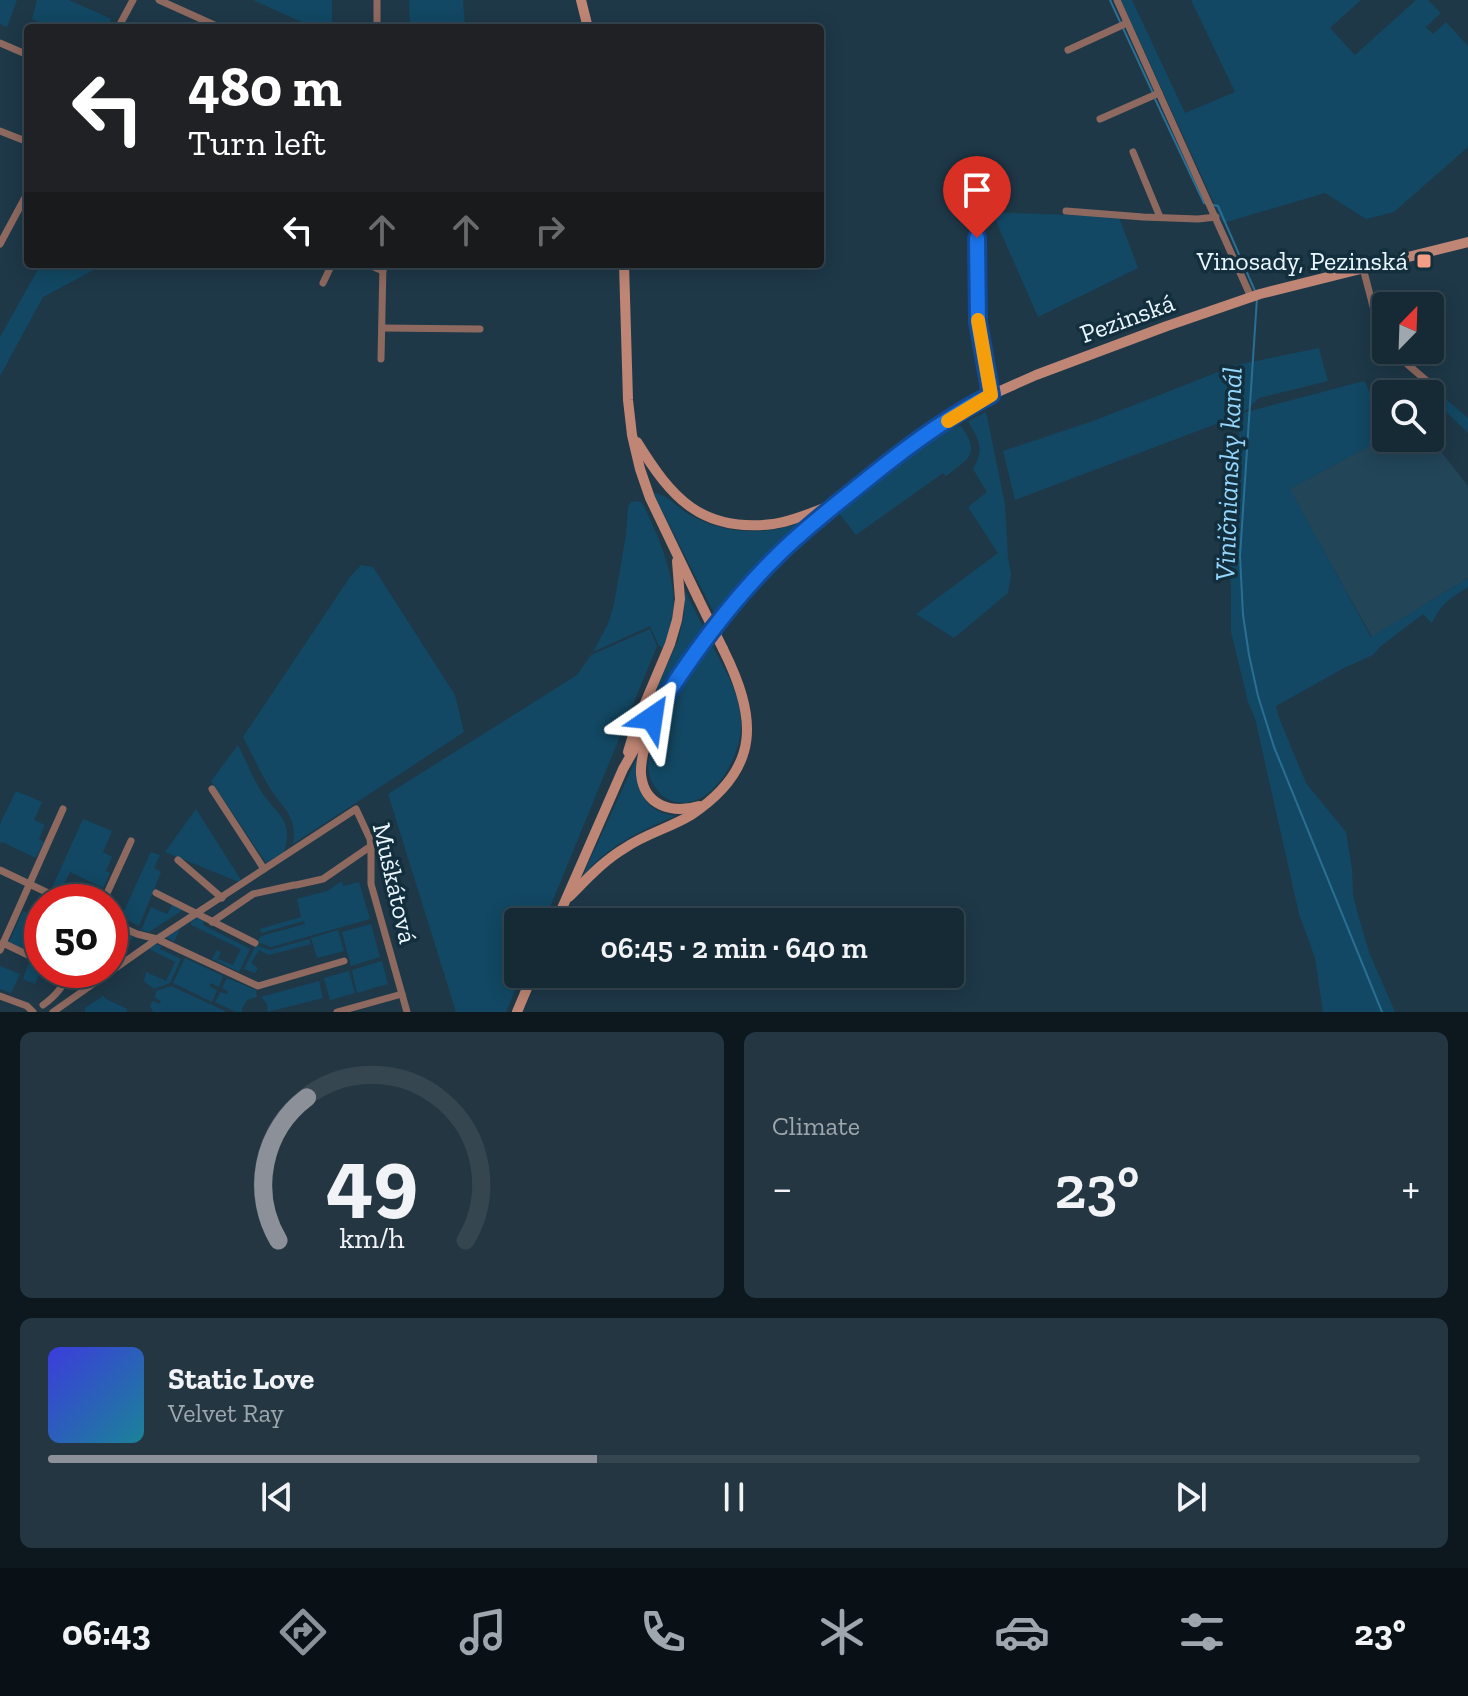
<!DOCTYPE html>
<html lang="en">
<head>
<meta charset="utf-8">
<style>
  body { margin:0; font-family:"Zilla Slab",serif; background:#233642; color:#f1f3f6; height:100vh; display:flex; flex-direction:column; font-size:30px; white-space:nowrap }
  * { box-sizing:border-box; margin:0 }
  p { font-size:26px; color:#9ea7ad }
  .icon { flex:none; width:44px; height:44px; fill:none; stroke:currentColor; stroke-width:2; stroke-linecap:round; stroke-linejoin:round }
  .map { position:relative; height:1012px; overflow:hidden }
  .side { display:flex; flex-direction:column; gap:20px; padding:20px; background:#0c171e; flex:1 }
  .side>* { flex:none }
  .top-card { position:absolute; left:24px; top:24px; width:800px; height:244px; border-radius:8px; box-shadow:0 4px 20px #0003,0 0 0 2px #354651; background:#202124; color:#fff; overflow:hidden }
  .needle { width:52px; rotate:23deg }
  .fabs { position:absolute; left:1372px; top:292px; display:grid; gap:16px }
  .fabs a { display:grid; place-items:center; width:72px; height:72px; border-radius:8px; background:#162a36; box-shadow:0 4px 20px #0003,0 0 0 2px #354651; font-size:40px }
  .speed { position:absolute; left:24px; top:884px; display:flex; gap:16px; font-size:40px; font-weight:700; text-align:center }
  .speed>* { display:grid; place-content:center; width:104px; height:104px; border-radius:50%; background:#162a36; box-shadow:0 4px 20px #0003,0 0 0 2px #354651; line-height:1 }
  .speed .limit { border:12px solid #d22; background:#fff; color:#111 }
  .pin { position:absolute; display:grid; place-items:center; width:68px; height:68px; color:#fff; margin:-82px -34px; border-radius:50% 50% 50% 0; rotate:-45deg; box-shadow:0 0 8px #0007 }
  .pin .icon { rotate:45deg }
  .me { position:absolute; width:88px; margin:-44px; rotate:32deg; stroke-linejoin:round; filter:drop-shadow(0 0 6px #0008) }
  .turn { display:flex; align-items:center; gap:28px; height:168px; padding:0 32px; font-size:36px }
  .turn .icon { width:104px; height:104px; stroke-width:2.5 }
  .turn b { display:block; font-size:56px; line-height:68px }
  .lanes { display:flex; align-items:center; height:76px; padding:0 32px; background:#0003; justify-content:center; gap:40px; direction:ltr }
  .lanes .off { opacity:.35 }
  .big { font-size:60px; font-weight:600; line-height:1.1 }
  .side .card { flex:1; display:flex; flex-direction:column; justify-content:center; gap:12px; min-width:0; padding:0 28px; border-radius:12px; background:#233642 }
  .side .dial { align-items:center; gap:0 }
  .dial svg { height:208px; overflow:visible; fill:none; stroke:#354651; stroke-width:7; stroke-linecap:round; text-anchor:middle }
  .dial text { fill:#f1f3f6; stroke:none }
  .song { display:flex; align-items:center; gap:24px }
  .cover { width:96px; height:96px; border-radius:12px; background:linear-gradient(135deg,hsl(240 70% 55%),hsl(190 70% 35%)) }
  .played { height:8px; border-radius:4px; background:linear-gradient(90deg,#8c9099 40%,#354651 40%) }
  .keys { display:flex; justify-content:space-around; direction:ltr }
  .heat { display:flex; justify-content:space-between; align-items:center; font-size:44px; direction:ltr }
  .side .tiles { flex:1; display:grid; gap:20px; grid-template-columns:1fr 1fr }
  .card:last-child { grid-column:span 2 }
  .trip { position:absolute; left:504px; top:908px; width:460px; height:80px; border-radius:8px; background:#162a36; box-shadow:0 4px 20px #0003,0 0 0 2px #354651; font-weight:600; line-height:80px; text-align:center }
  .dock { display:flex; height:128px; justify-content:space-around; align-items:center; background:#091116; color:#9ea7ad }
  .dock .icon { width:56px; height:56px }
  .dock .current { color:#8c9099 }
  .dock b { font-size:36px; color:#f1f3f6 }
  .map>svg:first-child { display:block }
  .built { fill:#224558 }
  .green { fill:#124863 }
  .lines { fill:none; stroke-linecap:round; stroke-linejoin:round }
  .stream { stroke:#2a6f93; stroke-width:2 }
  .minor { stroke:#8e695f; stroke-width:7 }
  .secondary { stroke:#bf8675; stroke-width:10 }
  .secondary-bridge { stroke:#bf8675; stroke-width:10 }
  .route-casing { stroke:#114b97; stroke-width:20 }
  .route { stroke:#1a73e8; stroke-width:14 }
  .slow { stroke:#f59e0b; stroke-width:14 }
  .poi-dot { fill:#f49e86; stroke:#132e3d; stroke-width:3 }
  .labels { text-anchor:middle; stroke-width:7; stroke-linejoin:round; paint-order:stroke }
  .poi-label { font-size:26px; fill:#e9f6fe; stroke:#132e3d; text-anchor:end }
  .street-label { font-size:26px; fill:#e9f6fe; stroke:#132e3d }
  .water-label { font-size:28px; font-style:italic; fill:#95d6fc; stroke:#132e3d }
</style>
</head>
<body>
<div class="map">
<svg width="1468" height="1012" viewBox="0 0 1468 1012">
  <rect width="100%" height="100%" fill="#1e3848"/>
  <path class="built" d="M1386,437L1430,438L1468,486V578L1372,637L1289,489Z"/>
  <g class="green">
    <path d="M0,0H17L7,27L0,24Z"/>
    <path d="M37,0H69L111,19L106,28H48V26L32,19Z"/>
    <path d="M253,0H332V28H315Z"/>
    <path d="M409,0H463L465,28H410Z"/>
    <path d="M1121,0H1132L1185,113L1235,92L1191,0H1361L1330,28L1355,55L1416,0H1428L1441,13L1426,27L1433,34L1446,22L1468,46V147L1394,212L1366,219L1325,193L1223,223Z"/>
    <path d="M992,212L1119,217L1138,268L1038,317Z"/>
    <path d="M41,264H105L43,297L0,376V337Z"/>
    <path d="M1319,348L1328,381L1259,398L1243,413L1364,381L1373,398L1376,397L1380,402L1386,399V437L1290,489L1371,637L1468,578V587C1450,598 1442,603 1432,623L1423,614L1381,646L1373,655L1344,668L1276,706L1278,715L1306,783L1346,832L1352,869L1353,895L1359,918L1369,952L1395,1012H1323L1315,958L1299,914L1255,718L1248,702L1231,632V591L1227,518L1229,511C1224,500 1228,490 1228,478C1227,477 1225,467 1225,466L1228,460L1231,448L1238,444L1240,415L1015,500L1003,451L1096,420L1236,365Z"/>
    <path d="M1430,387L1434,389L1468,418V433L1426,392Z"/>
    <path d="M986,412L1005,504L1008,557L1011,574L1008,593L954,638L916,614L998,553L968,507L987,492L973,469C985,448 979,441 968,421Z"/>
    <path d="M961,426C981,454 969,458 946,476L943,473L856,535L838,512L866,490L903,458L944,429Z"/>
    <path d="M653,493C668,494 677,508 690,515C727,536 771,536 809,519C773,545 744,580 714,613Z"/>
    <path d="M636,501L642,503C656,529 678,581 673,611C672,624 668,636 664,648L659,646L650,626L593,652L608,624L614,604L626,535L628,507L631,502Z"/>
    <path d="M361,565L373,567L455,695L464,732L293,844C298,813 280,807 267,783C258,768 251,752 243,737L350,577Z"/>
    <path d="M685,591L704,629L664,685L639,726L678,641L684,615Z"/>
    <path d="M650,629L657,646L544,922H518V974H522L506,1012H456L388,794L577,675L591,655Z"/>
    <path d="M711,643C724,668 740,693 741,722C743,755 710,816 670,800C660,796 651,784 649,773C642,742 692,668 711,643Z"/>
    <path d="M238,745C246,760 252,777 261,791C278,817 294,818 284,853L266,863L211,781Z"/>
    <path d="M640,751C633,782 639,811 675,816C639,832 608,845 582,877Z"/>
    <path d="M16,791L42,802L34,820L45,825L39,839L44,842L36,858L2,842L0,844V824Z"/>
    <path d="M196,809L241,880L239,882L165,852Z"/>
    <path d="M83,819L112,831L103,852L112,857L106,871L110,873L103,888L70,872L60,892L52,888Z"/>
    <path d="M151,852L160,855L154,868L161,872L139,926L121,917Z"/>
    <path d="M342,881L343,886L359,882L370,919L271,947L257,942L261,936L305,924L304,921L261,933L260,929L301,917L297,899L327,891Z"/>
    <path d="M173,904L183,910L149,932L141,930L151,907L167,914Z"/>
    <path d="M23,911L42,920V970H47L44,976L39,974L35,984L23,979L32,953L9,942Z"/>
    <path d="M195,917L204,921L203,925L250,949L239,972L212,959L217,950L221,952L218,959L233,965L241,949L191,925V922L180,929L174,942L166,937L193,920Z"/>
    <path d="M110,924L133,934V939L110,953Z"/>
    <path d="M371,924L380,957L351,966L342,932Z"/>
    <path d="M338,930L344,951L317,958L311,938Z"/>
    <path d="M309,939L311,944L269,955L259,950L251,963L258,968L255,973L244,969L256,945L270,950Z"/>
    <path d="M156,944L161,946L160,949L181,959L170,983L154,989L144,981L146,972L166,981L175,962L149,949Z"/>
    <path d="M185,958L223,976L219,987L211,983L209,986L217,990L212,1002L173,983Z"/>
    <path d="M382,961L388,984L357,993L352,970Z"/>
    <path d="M0,966L20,974L11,993L0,989Z"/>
    <path d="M349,971L355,993L330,1000L324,978Z"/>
    <path d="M227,978L256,990L257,997L247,1000L242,1009V1012H236L215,1002L220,992L227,994L228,991L222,988Z"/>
    <path d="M319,981L323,998L267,1012C269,1005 266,1002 261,997Z"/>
    <path d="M171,986L225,1011L224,1012H153L150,1005L153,1001L159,1004L161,1001L155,998L156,991Z"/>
    <path d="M103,996L106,999L127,1009L126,1012H85V1008Z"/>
  </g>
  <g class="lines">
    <g class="stream">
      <path d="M1110,0L1153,93"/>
      <path d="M1155,99L1204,203L1207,204"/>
      <path d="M1213,205L1218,206L1255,291"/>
      <path d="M1257,298L1240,556L1243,615L1249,655L1258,696L1274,747L1382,1012"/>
    </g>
    <g class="minor">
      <path d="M159,0L221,28"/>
      <path d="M377,0V28"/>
      <path d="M1117,0L1251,297"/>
      <path d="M118,28L133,0"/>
      <path d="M0,43L28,55"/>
      <path d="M1068,50L1127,23"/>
      <path d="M1100,119L1159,93"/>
      <path d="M0,131L28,142"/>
      <path d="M1133,152L1160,217"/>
      <path d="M979,209L978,322L991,395"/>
      <path d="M1066,211L1143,217L1198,219L1216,217"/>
      <path d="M0,244L28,192"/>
      <path d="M367,264L383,271"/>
      <path d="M462,264L479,265"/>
      <path d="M1363,268L1381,337L1386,345"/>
      <path d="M323,283L332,264"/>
      <path d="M382,328L480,329"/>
      <path d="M1391,350L1428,382"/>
      <path d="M381,359L383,264"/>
      <path d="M212,789L264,869"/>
      <path d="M178,860L222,898"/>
      <path d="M0,870L67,902"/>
      <path d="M296,885L323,879L371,846"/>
      <path d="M156,893L255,943"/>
      <path d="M103,902L131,841"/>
      <path d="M110,922L137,934L157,939L258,986L344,961"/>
      <path d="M212,922L253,894L294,885"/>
      <path d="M3,943L28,955"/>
      <path d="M0,950L63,809"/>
      <path d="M0,996L27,1006L33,1012"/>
      <path d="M43,1005C57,995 64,985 71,970"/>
      <path d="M53,1012L157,939L356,809L370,839L371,847V884L407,1012"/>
      <path d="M337,1012L402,994"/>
    </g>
    <g class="secondary">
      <path d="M581,0L588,28"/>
      <path d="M624,264L628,400L632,435L640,469L650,498L698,598"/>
      <path d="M637,442C671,497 701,533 773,524C791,522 810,513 827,507"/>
      <path d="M649,729C646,743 640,759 641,774C644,806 672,814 699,806"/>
      <path d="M628,752L637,722L670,644L677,620L680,599L677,561"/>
      <path d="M569,897C587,879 603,861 625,848C645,834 670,828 691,815C762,768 757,717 723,649"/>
      <path d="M556,922L623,769L652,718L702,642L758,575L779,554L816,521L901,452L991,395L1036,375L1167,326L1260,294L1468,242"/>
      <path d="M517,1012L533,974"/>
    </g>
    <path class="secondary-bridge" d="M698,598L723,649"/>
  </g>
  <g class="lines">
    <g class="route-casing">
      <path id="route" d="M652,718C688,660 728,604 778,555C806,527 839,502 870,477C907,447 948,416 991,395L978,322L977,238"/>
    </g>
    <use href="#route" class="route"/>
    <path class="slow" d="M948,421L991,395L978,320"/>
  </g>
  <rect class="poi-dot" x="1416" y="253" width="16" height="16" rx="4"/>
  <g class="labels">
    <g class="poi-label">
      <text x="1408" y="270">Vinosady, Pezinská</text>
    </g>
    <g class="street-label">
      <text transform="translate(1127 318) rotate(-20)" y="9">Pezinská</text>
      <text transform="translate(395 883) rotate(77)" y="9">Muškátová</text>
    </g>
    <g class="water-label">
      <text transform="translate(1228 474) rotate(-88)" y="10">Viničniansky kanál</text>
    </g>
  </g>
</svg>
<div class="fabs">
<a><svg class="needle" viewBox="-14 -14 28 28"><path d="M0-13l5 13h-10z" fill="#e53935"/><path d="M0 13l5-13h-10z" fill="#9ea7ad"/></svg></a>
<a><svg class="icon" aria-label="search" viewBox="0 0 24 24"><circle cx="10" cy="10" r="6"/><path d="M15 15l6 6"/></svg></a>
</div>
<div class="speed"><div class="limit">50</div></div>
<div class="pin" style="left:977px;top:238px;background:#d93025"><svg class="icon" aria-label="arrive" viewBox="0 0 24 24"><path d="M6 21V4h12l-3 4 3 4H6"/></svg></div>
<svg class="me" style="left:652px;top:718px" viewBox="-20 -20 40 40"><path d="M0-17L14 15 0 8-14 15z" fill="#1a73e8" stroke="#fff" stroke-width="4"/></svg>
<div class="trip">06:45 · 2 min · 640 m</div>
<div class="top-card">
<div class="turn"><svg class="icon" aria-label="left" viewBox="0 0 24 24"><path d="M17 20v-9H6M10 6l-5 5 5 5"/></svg><div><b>480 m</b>Turn left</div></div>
<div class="lanes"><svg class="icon" aria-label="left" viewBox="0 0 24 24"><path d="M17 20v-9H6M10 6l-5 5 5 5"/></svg><svg class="icon off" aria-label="ahead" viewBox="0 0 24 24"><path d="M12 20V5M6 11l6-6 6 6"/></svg><svg class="icon off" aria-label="ahead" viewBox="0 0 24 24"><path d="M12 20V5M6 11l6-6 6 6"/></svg><svg class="icon off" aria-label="right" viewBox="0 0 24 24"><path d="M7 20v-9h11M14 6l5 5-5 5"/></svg></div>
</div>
</div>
<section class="side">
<div class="tiles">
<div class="card dial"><svg viewBox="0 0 100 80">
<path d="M14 69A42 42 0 1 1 86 69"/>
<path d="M14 69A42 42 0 0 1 25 14" stroke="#8c9099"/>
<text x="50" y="56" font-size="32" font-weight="700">49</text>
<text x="50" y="72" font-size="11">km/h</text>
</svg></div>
<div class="card"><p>Climate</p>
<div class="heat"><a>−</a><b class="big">23°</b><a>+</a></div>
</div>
<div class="card">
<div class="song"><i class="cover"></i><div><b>Static Love</b><p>Velvet Ray</p></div></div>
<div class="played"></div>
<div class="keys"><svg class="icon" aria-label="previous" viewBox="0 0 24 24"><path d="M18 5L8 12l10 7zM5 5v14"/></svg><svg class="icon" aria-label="pause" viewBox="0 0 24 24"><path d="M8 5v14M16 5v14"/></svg><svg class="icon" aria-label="next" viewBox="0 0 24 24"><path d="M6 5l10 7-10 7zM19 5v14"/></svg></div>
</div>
</div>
</section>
<nav class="dock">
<b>06:43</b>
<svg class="icon current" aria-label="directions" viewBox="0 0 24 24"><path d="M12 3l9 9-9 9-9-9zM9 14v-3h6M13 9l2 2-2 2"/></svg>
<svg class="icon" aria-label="music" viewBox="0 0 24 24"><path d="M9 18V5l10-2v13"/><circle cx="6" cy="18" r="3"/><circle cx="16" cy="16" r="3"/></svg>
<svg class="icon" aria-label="phone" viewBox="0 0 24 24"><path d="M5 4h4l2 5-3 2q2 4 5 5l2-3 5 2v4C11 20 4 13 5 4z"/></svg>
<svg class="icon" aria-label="climate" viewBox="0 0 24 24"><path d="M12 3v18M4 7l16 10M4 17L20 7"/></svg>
<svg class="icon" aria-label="car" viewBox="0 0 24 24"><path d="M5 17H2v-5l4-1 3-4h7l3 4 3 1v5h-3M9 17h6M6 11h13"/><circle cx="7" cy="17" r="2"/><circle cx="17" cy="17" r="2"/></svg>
<svg class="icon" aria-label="filters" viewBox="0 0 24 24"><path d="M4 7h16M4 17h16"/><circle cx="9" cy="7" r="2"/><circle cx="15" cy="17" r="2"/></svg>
<b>23°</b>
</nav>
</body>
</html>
